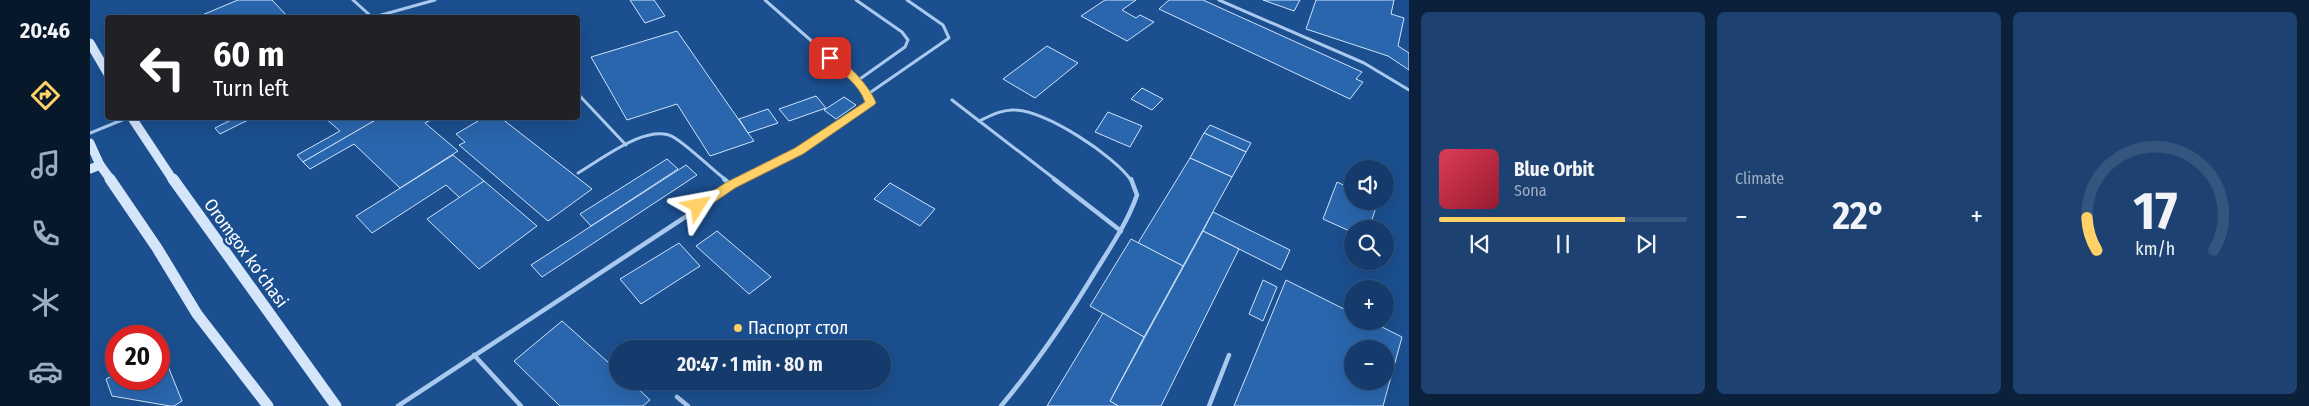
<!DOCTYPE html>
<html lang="en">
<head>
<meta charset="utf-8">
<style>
  body { margin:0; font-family:"Fira Sans Condensed",sans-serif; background:#1d4271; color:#f1f3f6; height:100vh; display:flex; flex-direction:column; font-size:19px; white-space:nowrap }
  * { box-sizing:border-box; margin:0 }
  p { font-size:16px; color:#9dadc1 }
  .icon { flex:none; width:28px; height:28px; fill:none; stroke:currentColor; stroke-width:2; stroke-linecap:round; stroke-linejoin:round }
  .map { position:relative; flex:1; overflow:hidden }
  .details { display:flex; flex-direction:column; gap:12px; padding:12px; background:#0b203b; width:900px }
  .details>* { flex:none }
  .banner { position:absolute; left:15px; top:15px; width:475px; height:105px; border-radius:5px; box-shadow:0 5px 20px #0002,0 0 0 1px #33557e; background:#202124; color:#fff; overflow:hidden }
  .fabs { position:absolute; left:1254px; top:160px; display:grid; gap:10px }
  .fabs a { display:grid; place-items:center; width:50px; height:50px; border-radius:50%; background:#143b6b; box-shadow:0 5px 20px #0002,0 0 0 1px #33557e; font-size:25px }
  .speed { position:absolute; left:15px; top:325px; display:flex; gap:10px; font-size:25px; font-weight:700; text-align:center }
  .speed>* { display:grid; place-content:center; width:65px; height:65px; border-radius:50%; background:#143b6b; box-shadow:0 5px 20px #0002,0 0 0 1px #33557e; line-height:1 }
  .speed .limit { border:8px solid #d22; background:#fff; color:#111 }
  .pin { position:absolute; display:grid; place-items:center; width:42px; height:42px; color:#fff; margin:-21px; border-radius:10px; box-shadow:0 2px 8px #0006 }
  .me { position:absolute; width:55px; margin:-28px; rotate:56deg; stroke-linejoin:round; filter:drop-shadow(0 0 4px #0008) }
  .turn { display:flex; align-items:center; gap:18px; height:105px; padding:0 25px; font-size:22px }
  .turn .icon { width:65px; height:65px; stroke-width:2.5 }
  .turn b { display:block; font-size:35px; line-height:42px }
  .big { font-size:38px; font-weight:700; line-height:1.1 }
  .details .card { flex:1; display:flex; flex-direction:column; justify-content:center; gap:8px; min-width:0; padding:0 18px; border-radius:8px; background:#1d4271 }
  .details .dial { align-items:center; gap:0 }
  .dial svg { height:130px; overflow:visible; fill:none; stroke:#33557e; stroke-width:7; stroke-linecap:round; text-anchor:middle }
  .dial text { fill:#f1f3f6; stroke:none }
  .song { display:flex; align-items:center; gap:15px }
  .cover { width:60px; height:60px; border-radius:8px; background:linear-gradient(135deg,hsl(350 70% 55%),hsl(350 70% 35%)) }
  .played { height:5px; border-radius:2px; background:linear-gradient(90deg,#ffd166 75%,#33557e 75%) }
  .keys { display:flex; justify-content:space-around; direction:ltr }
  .heat { display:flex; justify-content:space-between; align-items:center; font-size:28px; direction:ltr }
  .details .tiles { flex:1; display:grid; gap:12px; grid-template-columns:repeat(3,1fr) }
  .trip { position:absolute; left:519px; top:340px; width:282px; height:50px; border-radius:25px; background:#143b6b; box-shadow:0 5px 20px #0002,0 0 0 1px #33557e; font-weight:700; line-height:50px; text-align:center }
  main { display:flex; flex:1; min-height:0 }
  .menu { display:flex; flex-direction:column; width:90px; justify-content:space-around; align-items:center; background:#08182b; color:#9dadc1 }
  .menu .icon { width:35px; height:35px }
  .menu .selected { color:#ffd166 }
  .menu b { font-size:22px; color:#f1f3f6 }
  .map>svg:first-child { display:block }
  .building { fill:#2a66ad; stroke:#cfe3fa; fill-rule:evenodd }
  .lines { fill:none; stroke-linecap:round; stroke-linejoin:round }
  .lane-far1 { stroke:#a9c9ee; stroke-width:3 }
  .lane { stroke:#a9c9ee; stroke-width:4.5 }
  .secondary-far1 { stroke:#d6e6fa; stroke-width:9 }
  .secondary { stroke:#d6e6fa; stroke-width:11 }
  .route { fill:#ffd166; stroke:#a68842 }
  .poi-dot { fill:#ffd166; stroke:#1b4f8f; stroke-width:2 }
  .labels { text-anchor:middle; stroke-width:5; stroke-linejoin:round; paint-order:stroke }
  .street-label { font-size:18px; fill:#fff; stroke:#1b4f8f }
  .poi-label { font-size:18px; fill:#fff; stroke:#1b4f8f; text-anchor:start }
</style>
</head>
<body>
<main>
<nav class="menu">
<b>20:46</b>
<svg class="icon selected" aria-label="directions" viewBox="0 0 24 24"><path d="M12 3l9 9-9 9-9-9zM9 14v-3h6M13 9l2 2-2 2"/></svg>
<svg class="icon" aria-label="music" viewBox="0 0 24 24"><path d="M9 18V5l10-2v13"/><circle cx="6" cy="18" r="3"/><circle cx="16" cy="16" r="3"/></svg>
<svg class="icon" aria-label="phone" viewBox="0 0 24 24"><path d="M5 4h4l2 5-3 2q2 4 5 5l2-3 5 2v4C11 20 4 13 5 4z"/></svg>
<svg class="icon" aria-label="climate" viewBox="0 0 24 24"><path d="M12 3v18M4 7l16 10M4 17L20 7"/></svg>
<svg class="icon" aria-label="car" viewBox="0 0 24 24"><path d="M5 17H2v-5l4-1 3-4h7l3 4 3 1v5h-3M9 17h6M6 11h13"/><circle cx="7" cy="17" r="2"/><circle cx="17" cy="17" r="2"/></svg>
</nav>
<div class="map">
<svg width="1319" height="406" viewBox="0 0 1319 406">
  <rect width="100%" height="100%" fill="#1b4f8f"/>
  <g class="building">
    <path d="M148,0H182L199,18H105Z"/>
    <path d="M540,0H564L575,16L555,23Z"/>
    <path d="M1015,0H1046L1032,10L1046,18L1050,15L1064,22L1037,41L991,16Z"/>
    <path d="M1079,0H1113L1272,72L1266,79L1273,82L1260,99L1069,9Z"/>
    <path d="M1173,0H1210L1204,11Z"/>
    <path d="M1226,0H1304L1301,14L1314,18L1308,46L1319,53V70L1298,56L1216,29Z"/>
    <path d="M587,31L658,133L664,141L620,156L587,104L537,120L501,57Z"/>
    <path d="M957,46L988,63L945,98L913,79Z"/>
    <path d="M1052,88L1073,99L1062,110L1041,99Z"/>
    <path d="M726,96L736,108L699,121L689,109Z"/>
    <path d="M754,97L766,105L746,119L734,110Z"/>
    <path d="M678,109L688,123L658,133L649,119Z"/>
    <path d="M1018,112L1052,126L1040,147L1005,132Z"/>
    <path d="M145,118H162L130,134L125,128Z"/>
    <path d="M235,118H289L213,162L207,155L250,131Z"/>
    <path d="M289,118H345L335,123L368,151L310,188L264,144L220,169L213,162Z"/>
    <path d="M393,118H411L502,189L458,221L369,145L375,142L366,134Z"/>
    <path d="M1120,125L1161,143L1156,152L1114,133Z"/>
    <path d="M1114,133L1156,152L1142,177L1100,158Z"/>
    <path d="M363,155L394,181L370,198L356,185L282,233L266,216Z"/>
    <path d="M1100,158L1142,177L1093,266L1048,243Z"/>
    <path d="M577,159L588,169L501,226L490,214Z"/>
    <path d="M596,165L607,175L452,277L441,265Z"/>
    <path d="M394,181L447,226L389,269L337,219Z"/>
    <path d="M1247,182L1262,189V201H1288L1279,229H1262V232L1233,219Z"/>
    <path d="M800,183L845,209L830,226L784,199Z"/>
    <path d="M1123,212L1200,250L1191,270L1113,231Z"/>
    <path d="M627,231L681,277L659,294L606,246Z"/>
    <path d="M1113,231L1149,249L1071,406H1028L1020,401Z"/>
    <path d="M1041,239L1093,266L1054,337L1000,306Z"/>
    <path d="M589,243L610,266L551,304L530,279Z"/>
    <path d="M1173,280L1187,287L1173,321L1159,314Z"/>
    <path d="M1196,280L1262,313V321H1280L1312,337L1293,406H1144ZM1262,349H1295V381H1262Z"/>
    <path d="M1013,313L1054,337L1020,401L1028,406H957Z"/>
    <path d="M472,321L528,371V381H540L560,400L553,406H470L424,361Z"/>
    <path d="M71,349L92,401L84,406H80L22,396L16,379L26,374V379H69V350Z"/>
  </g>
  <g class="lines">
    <g class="lane-far1">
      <path d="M263,0L283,18"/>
      <path d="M675,0L767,81"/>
      <path d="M766,0L812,32L818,40L815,47L767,81L778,94"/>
      <path d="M1129,0L1274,63L1319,90"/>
      <path d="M284,17L345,0"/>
      <path d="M488,94L536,145"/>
      <path d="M862,100L966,180"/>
      <path d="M889,121C900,116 913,109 925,110C958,112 1023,155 1041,180"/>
      <path d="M0,133L37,118"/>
      <path d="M488,173C511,160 559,121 585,138C603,150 619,167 636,180"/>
      <path d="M650,180L709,151L781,103L778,94L859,38L853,25L817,0"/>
    </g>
    <g class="lane">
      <path d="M634,179L641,185"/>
      <path d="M964,179L1031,231"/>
      <path d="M384,355L431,406"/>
      <path d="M587,397L598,406"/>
      <path d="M308,406L653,179"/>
      <path d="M911,406C947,363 978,317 1007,269C1022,245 1038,221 1047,195L1041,179"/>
      <path d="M1119,406L1139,355"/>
    </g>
    <g class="secondary-far1">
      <path d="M0,43L18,74"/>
      <path d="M42,118L83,180"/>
      <path d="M0,143L10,165L21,180"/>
      <path d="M0,169L10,165"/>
    </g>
    <g class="secondary">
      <path d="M20,179L67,248L107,314L178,406"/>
      <path d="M83,179L246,406"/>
    </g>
  </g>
  <path class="route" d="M740,55C756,60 781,88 786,103L784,105L713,154L645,188L613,210H604L603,206L604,203L637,182L705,148L775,102C769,84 751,72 737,60L736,58Z"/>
  <circle class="poi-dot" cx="648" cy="328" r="5"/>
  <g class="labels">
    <g class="street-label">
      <text transform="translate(156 253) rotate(54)" y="6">Oromgox ko‘chasi</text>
    </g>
    <g class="poi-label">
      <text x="658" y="334">Паспорт стол</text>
    </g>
  </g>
</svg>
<div class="fabs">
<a><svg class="icon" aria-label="sound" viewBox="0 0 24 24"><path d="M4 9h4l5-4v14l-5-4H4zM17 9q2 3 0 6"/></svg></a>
<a><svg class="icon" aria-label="search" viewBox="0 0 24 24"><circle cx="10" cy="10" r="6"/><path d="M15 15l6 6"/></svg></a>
<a>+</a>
<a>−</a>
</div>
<div class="speed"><div class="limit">20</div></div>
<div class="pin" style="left:740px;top:58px;background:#d93025"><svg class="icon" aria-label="arrive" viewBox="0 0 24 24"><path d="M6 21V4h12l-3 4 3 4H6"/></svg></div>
<svg class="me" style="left:608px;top:206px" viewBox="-20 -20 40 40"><path d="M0-17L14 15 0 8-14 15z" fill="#ffd166" stroke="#fff" stroke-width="4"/></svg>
<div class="trip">20:47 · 1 min · 80 m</div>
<div class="banner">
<div class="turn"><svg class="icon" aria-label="left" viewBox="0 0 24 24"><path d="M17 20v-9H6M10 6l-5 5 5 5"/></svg><div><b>60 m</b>Turn left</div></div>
</div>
</div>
<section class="details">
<div class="tiles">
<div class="card">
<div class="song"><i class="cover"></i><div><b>Blue Orbit</b><p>Sona</p></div></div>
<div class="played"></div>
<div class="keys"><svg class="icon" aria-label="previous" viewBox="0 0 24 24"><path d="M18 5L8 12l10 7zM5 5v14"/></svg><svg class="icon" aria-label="pause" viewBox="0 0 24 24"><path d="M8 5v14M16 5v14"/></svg><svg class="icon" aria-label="next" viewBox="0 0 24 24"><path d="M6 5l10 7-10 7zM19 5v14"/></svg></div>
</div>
<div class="card"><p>Climate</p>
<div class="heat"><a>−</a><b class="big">22°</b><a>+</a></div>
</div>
<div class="card dial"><svg viewBox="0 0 100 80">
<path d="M14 69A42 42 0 1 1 86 69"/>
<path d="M14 69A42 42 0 0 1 8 49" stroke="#ffd166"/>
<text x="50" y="56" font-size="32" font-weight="700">17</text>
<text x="50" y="72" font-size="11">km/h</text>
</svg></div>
</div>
</section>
</main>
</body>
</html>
